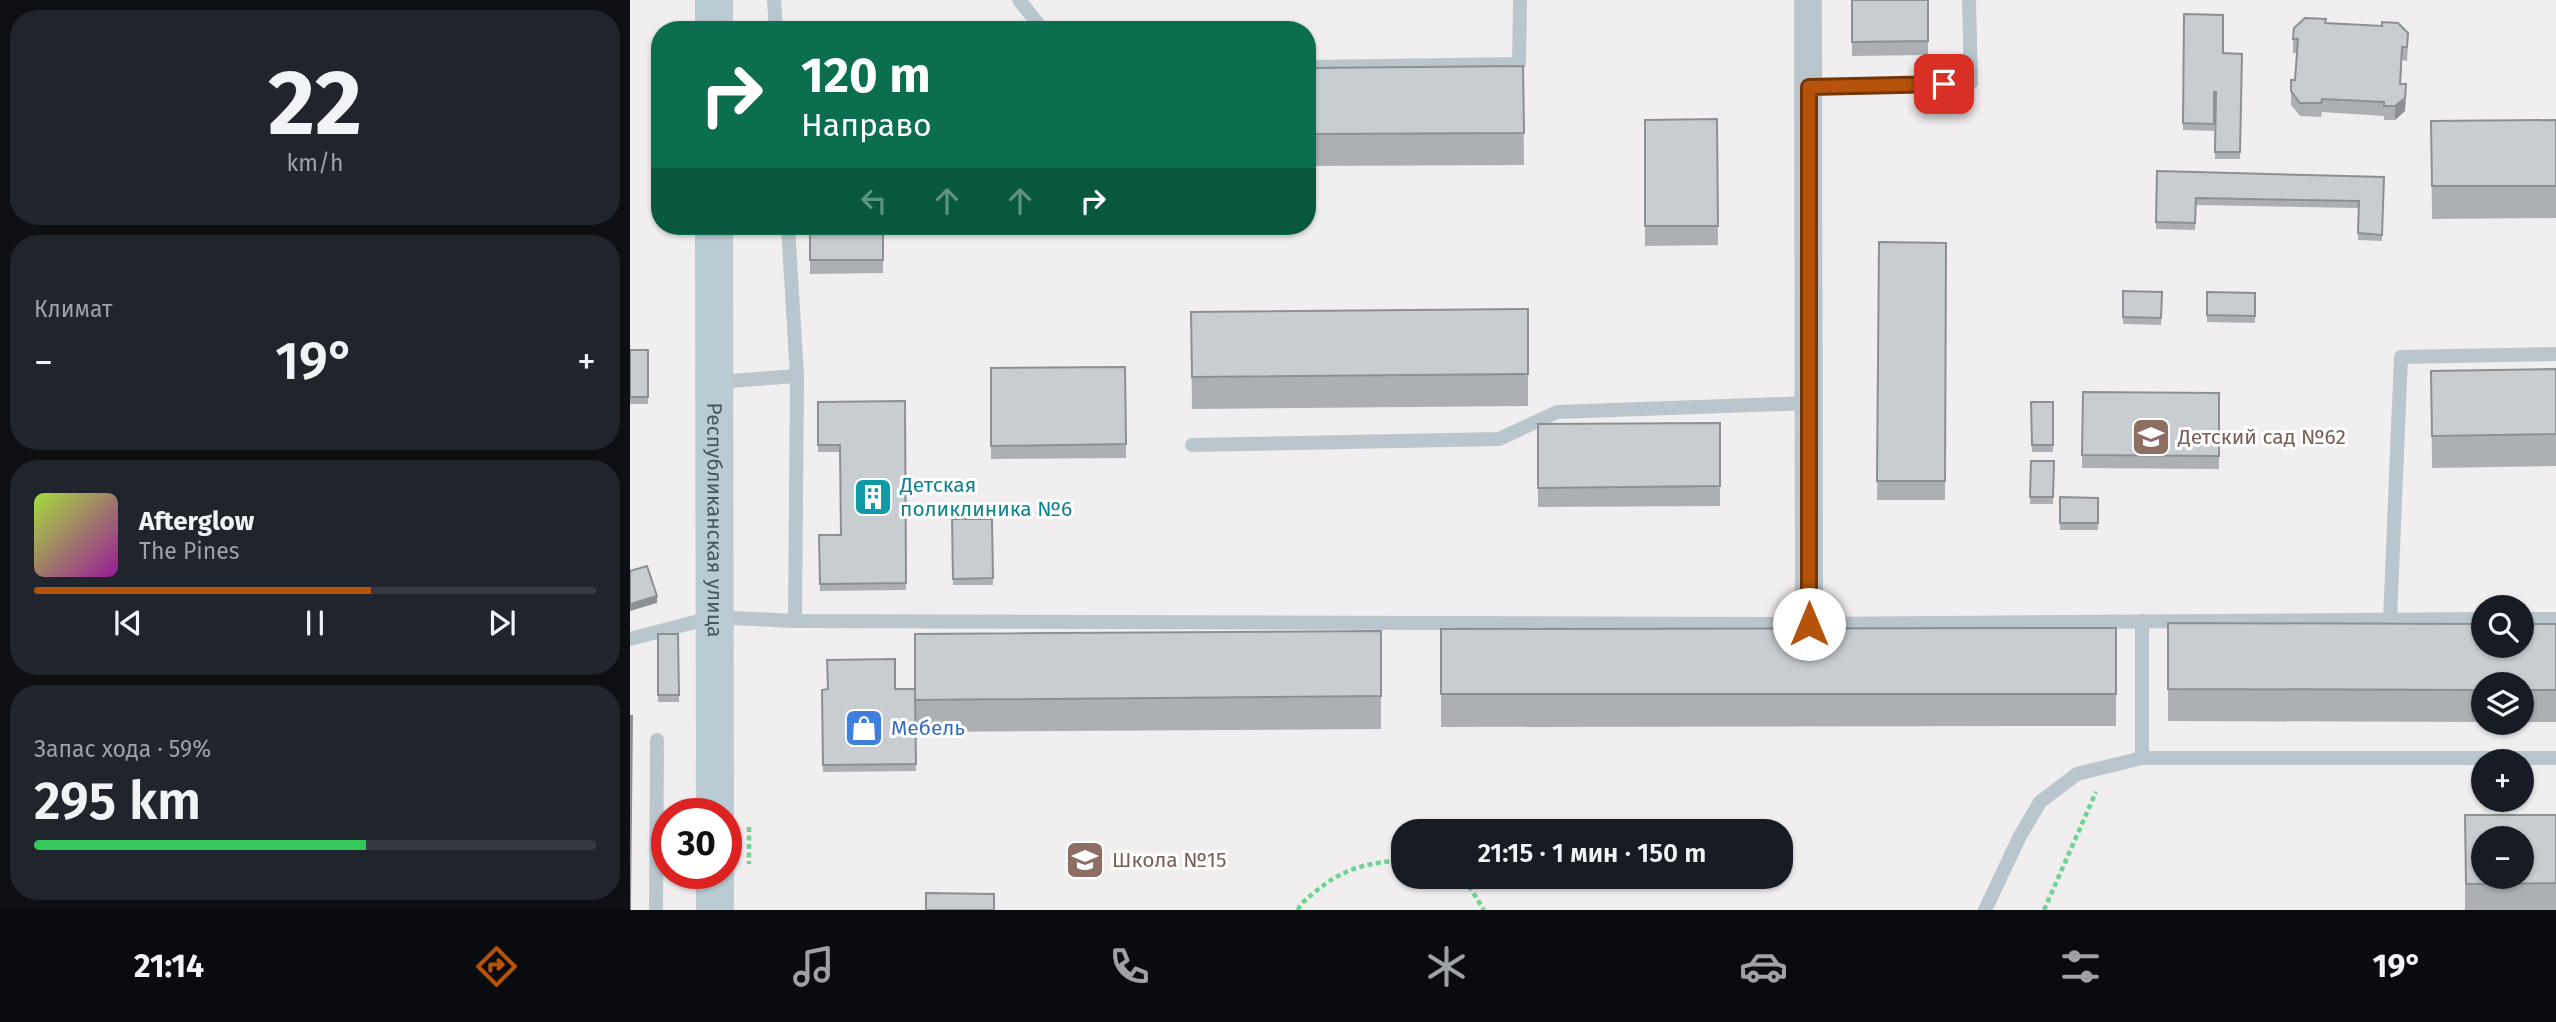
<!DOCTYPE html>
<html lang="ru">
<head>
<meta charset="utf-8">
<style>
  body { margin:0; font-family:"Fira Sans",sans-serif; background:#20242c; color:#f1f3f6; height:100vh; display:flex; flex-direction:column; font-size:26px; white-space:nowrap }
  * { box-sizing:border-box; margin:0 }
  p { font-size:23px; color:#9ea1a6 }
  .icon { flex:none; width:38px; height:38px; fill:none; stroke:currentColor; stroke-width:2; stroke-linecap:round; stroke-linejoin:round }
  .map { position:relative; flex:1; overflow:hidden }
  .details { display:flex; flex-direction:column; gap:10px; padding:10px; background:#0d0f14; width:630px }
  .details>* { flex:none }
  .hud { position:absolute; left:21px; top:21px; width:665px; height:214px; border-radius:28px; box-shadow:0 2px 5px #0004; background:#0b6e4f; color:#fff; overflow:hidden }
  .tools { position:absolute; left:1841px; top:595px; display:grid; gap:14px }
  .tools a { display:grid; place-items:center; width:63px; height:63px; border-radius:50%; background:#171b24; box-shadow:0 2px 5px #0004; font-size:35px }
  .speed { position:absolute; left:21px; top:798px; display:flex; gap:14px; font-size:35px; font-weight:700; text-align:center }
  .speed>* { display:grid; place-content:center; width:91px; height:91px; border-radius:50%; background:#171b24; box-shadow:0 2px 5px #0004; line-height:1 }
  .speed .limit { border:10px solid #d22; background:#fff; color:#111 }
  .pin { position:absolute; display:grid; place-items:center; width:60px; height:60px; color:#fff; margin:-30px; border-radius:14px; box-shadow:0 4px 10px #0006 }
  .me { position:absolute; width:77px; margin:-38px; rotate:0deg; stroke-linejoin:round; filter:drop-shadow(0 0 5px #0008) }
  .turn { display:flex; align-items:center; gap:24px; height:147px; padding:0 35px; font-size:32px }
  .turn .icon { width:91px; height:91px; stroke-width:2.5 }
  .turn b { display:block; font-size:49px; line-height:60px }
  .lanes { display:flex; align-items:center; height:66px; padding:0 35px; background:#0003; justify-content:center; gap:35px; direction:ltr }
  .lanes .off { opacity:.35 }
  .big { font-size:52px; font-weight:600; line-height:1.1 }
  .details .widget { flex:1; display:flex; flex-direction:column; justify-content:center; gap:10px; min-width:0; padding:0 24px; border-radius:28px; background:#20242c }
  .details .dial { align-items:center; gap:0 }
  .dial b { font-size:91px; line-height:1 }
  .song { display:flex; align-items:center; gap:21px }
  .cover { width:84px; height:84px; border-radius:10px; background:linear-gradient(135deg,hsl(80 70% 55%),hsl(300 70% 35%)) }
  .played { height:7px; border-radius:4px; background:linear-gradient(90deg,#b45309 60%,#363941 60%) }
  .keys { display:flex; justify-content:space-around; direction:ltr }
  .heat { display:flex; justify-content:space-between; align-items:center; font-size:38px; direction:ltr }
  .charge { height:10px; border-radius:5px; background:linear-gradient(90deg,#34c759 59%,#363941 0) }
  .trip { position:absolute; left:761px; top:819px; width:402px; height:70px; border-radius:28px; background:#171b24; box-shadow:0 2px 5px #0004; font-weight:600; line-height:70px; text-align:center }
  .tabs { display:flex; height:112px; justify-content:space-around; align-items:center; background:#090b0e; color:#9ea1a6 }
  .tabs .icon { width:49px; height:49px }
  .tabs .active { color:#b45309 }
  .tabs b { font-size:32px; color:#f1f3f6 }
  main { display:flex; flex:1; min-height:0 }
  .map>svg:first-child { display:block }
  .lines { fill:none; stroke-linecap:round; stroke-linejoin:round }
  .path { stroke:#70d293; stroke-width:4.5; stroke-dasharray:5 3.5; stroke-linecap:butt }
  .service { stroke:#b9c6cd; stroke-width:14 }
  .minor { stroke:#b9c6cd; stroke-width:28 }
  .secondary { stroke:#bbcbd4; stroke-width:38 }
  .wall { fill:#acb0b5 }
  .shaded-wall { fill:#8c9093 }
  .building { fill:#c8cdd2; stroke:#8c9093; stroke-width:2; fill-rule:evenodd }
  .route-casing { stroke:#753606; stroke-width:18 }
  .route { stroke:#b45309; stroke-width:12 }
  .labels { text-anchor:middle; stroke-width:6; stroke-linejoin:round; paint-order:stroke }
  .education-label { font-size:21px; fill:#785e54; stroke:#fff; text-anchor:start }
  .culture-label { font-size:21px; fill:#0d838f; stroke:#fff; text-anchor:start }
  .street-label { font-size:21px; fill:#46565d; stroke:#fff }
  .shop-label { font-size:21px; fill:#366cbe; stroke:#fff; text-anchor:start }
</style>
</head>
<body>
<main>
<section class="details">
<div class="widget dial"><b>22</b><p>km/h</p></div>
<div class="widget"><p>Климат</p>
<div class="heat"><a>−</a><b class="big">19°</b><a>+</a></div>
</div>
<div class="widget">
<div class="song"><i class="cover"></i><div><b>Afterglow</b><p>The Pines</p></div></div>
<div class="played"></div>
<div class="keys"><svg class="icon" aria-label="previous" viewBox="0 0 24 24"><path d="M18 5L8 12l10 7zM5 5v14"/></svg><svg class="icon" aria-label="pause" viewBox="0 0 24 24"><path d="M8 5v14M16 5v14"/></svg><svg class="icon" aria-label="next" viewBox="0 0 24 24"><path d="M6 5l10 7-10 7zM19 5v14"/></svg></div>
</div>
<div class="widget"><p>Запас хода · 59%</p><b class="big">295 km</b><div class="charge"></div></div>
</section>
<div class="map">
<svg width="1926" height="910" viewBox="0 0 1926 910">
  <rect width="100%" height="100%" fill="#f1eeef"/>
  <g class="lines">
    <g class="path">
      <path d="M119,827V864"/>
      <path d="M825,877L837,883L854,910"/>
      <path d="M668,910L670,905C706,872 724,864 774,860"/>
      <path d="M1414,910L1466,792"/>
    </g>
    <g class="service">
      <path d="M144,0L146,30"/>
      <path d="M389,0L413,30"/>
      <path d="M677,67L889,64L890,0"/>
      <path d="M1179,87L1341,83L1339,0"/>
      <path d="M158,226L167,376L165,621"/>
      <path d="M85,382L167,376"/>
      <path d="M562,445L869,439L927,412L1180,403"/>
      <path d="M1892,619H1926"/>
      <path d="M1760,620L1771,357L1926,354"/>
      <path d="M1512,621V758H1926"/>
      <path d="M0,639L84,617L165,621L1179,624L1853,619"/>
      <path d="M26,910L27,740"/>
      <path d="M1355,910L1390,836L1410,802L1447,774L1512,758"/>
    </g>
    <path class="minor" d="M1178,0L1179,624"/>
    <g class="secondary">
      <path d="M84,0V30"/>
      <path id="s1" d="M84,226L85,814"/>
      <path d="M85,873V910"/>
    </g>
  </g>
  <g class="wall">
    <path d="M1222,0H1298V55L1222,56Z"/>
    <path d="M1554,14L1593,53L1612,54L1610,159H1585L1586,99H1584V131L1553,130Z"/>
    <path d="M1696,23L1778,47L1777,61L1772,60L1771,84L1776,98L1775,111L1765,120H1754V116L1692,112L1691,117L1670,116L1661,105V91L1665,80L1667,53H1663V39Z"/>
    <path d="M893,66L894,165L677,166V68Z"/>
    <path d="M1087,119L1088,245L1015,246V120Z"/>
    <path d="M1926,120V218L1802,219L1801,121Z"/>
    <path d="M1527,171L1754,177L1752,241L1728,240L1729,208L1566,205L1565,230L1526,229Z"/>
    <path d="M180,226H253V273L180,274Z"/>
    <path d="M1249,242L1316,243L1315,500H1247Z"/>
    <path d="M1493,291L1532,292L1531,325L1493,324Z"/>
    <path d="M1577,292L1625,293V323L1577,322Z"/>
    <path d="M898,309V406L562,409L561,312Z"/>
    <rect x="0" y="350" width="18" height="54"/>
    <path d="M495,367L496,458L361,459V368Z"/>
    <path d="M1926,369V466L1802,468L1801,371Z"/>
    <path d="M1453,392L1589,393V469L1452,468Z"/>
    <path d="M275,401L276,590L190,591L189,535H211L210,452H188V402Z"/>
    <path d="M1401,402H1423V452H1402Z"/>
    <path d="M1090,423V506L908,507V424Z"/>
    <path d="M1401,461H1424L1423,504H1400Z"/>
    <path d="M1430,497L1468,498V530H1430Z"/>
    <path d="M322,519H362L363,585H323Z"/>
    <path d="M1538,623L1926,624V722H1892V684H1853V722L1538,721Z"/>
    <path d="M1486,628V726L811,727V629Z"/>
    <path d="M751,631V729L285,732L286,771L193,772L192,690L285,689V634Z"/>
    <path d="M28,634H48L49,702H28Z"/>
    <rect x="1835" y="815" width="91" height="95"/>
  </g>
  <g class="shaded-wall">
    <path d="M1776,84L1775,111L1765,120V106Z"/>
    <path d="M27,596V603L0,611V604Z"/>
  </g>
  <g class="building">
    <path d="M1222,0H1298V41L1222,42Z"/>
    <path d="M1554,14L1593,15V53L1612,54L1610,152H1585L1586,92H1584V124L1553,123Z"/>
    <path d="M1675,18L1696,19L1695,23L1752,26V22L1768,23L1778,33L1777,47H1772L1770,84H1776L1775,98L1765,106H1754V102L1692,99L1691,103H1670L1661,91V80H1665L1668,39H1663L1664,28Z"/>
    <path d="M893,66L894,133L677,134V68Z"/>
    <path d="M1087,119L1088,226H1015V120Z"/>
    <path d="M1926,120V186H1802L1801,121Z"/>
    <path d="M1527,171L1754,177L1752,235L1728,233L1729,201L1566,198L1565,223L1526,222Z"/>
    <rect x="180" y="226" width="73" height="34"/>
    <path d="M1249,242L1316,243L1315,481H1247Z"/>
    <path d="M1493,291L1532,292L1531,318L1493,317Z"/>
    <path d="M1577,292L1625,293V316L1577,315Z"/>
    <path d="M898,309V374L562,377L561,312Z"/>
    <rect x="0" y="350" width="18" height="47"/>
    <path d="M495,367L496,444L361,446V368Z"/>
    <path d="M1926,369V434L1802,436L1801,371Z"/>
    <path d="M1453,392L1589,393V456L1452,455Z"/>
    <path d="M275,401L276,583L190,584L189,535H211L210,445H188V402Z"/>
    <path d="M1401,402H1423V445H1402Z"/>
    <path d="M1090,423V486L908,488V424Z"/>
    <path d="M1401,461H1424L1423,497H1400Z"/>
    <path d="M1430,497L1468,498V523H1430Z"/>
    <path d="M322,519H362L363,578L323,579Z"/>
    <path d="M17,566L27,596L0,604V571Z"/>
    <path d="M1538,623L1853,624V646H1892V624H1926V690H1892V684H1853V690L1538,689Z"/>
    <path d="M1486,628V694H811V629Z"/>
    <path d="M751,631V696L285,700V634Z"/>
    <path d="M28,634H48L49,695H28Z"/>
    <path d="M265,659V689H285L286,764L193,765L192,690L198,689L197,660Z"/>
    <path d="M0,716H2L0,910Z"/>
    <path d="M1835,815H1926V883L1836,884ZM1853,838H1892V877H1853Z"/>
    <path d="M296,893L364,894V910H296Z"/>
  </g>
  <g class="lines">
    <g class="route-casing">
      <path id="route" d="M1179,624V87L1314,84"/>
    </g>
    <use href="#route" class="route"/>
  </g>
  <defs>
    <g id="school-square" transform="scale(2.0125)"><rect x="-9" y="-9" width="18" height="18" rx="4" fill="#8d6e63" stroke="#fff"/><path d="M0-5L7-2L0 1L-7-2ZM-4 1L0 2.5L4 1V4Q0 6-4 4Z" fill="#fff"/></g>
    <g id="building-square" transform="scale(2.0125)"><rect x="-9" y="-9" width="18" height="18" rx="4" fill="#0f9aa8" stroke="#fff"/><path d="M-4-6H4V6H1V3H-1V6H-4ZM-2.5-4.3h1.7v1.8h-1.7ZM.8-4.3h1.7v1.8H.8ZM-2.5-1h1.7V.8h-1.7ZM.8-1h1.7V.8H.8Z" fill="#fff"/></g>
    <g id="shop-square" transform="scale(2.0125)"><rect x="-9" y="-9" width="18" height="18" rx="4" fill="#3f7fe0" stroke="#fff"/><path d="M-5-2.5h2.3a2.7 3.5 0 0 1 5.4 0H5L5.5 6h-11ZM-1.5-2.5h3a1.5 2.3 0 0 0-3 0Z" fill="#fff"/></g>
  </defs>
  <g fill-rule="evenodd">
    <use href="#school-square" x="1521" y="437"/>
    <use href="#building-square" x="243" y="497"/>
    <use href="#shop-square" x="234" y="728"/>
    <use href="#school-square" x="455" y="860"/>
  </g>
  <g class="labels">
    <g class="education-label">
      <text x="1548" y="444">Детский сад №62</text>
      <text x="482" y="867">Школа №15</text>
    </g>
    <g class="culture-label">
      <text x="270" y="492">Детская<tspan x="270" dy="24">поликлиника №6</tspan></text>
    </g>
    <g class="street-label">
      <text dy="7" stroke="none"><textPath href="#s1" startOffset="294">Республиканская улица</textPath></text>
    </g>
    <g class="shop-label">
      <text x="261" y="735">Мебель</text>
    </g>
  </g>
</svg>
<div class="tools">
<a><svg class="icon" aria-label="search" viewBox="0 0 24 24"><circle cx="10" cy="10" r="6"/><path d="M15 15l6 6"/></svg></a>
<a><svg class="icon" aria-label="layers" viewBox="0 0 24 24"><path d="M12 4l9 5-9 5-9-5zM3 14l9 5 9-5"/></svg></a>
<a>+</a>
<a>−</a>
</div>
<div class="speed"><div class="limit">30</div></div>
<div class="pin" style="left:1314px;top:84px;background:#d93025"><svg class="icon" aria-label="arrive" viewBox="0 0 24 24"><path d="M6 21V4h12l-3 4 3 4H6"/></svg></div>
<svg class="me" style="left:1179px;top:624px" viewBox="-20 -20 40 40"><circle r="19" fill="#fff"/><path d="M0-13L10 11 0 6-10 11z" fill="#b45309"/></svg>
<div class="trip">21:15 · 1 мин · 150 m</div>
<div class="hud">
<div class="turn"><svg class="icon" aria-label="right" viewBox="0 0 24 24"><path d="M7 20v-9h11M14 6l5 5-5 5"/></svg><div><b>120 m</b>Направо</div></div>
<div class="lanes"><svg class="icon off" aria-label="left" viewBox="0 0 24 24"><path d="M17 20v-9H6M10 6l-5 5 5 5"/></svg><svg class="icon off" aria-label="ahead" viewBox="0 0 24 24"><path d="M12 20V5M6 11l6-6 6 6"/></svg><svg class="icon off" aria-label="ahead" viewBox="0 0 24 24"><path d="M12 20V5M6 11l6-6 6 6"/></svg><svg class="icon" aria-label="right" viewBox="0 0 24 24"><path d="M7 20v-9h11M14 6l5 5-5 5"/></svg></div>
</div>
</div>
</main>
<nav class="tabs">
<b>21:14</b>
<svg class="icon active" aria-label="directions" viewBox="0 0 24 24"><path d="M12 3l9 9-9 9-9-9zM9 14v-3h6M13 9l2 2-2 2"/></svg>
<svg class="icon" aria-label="music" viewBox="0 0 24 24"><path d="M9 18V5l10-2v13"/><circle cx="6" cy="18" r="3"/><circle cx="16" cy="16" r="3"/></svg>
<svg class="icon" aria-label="phone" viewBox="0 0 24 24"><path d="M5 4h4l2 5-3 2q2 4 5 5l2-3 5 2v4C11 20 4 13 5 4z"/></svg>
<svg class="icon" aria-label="climate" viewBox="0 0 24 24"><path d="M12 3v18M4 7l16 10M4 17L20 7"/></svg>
<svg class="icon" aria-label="car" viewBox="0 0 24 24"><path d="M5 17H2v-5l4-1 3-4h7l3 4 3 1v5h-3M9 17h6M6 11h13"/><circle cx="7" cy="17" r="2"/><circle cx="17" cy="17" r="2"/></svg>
<svg class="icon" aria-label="filters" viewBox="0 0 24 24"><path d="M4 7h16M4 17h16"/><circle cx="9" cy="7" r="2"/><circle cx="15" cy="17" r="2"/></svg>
<b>19°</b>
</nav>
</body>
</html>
